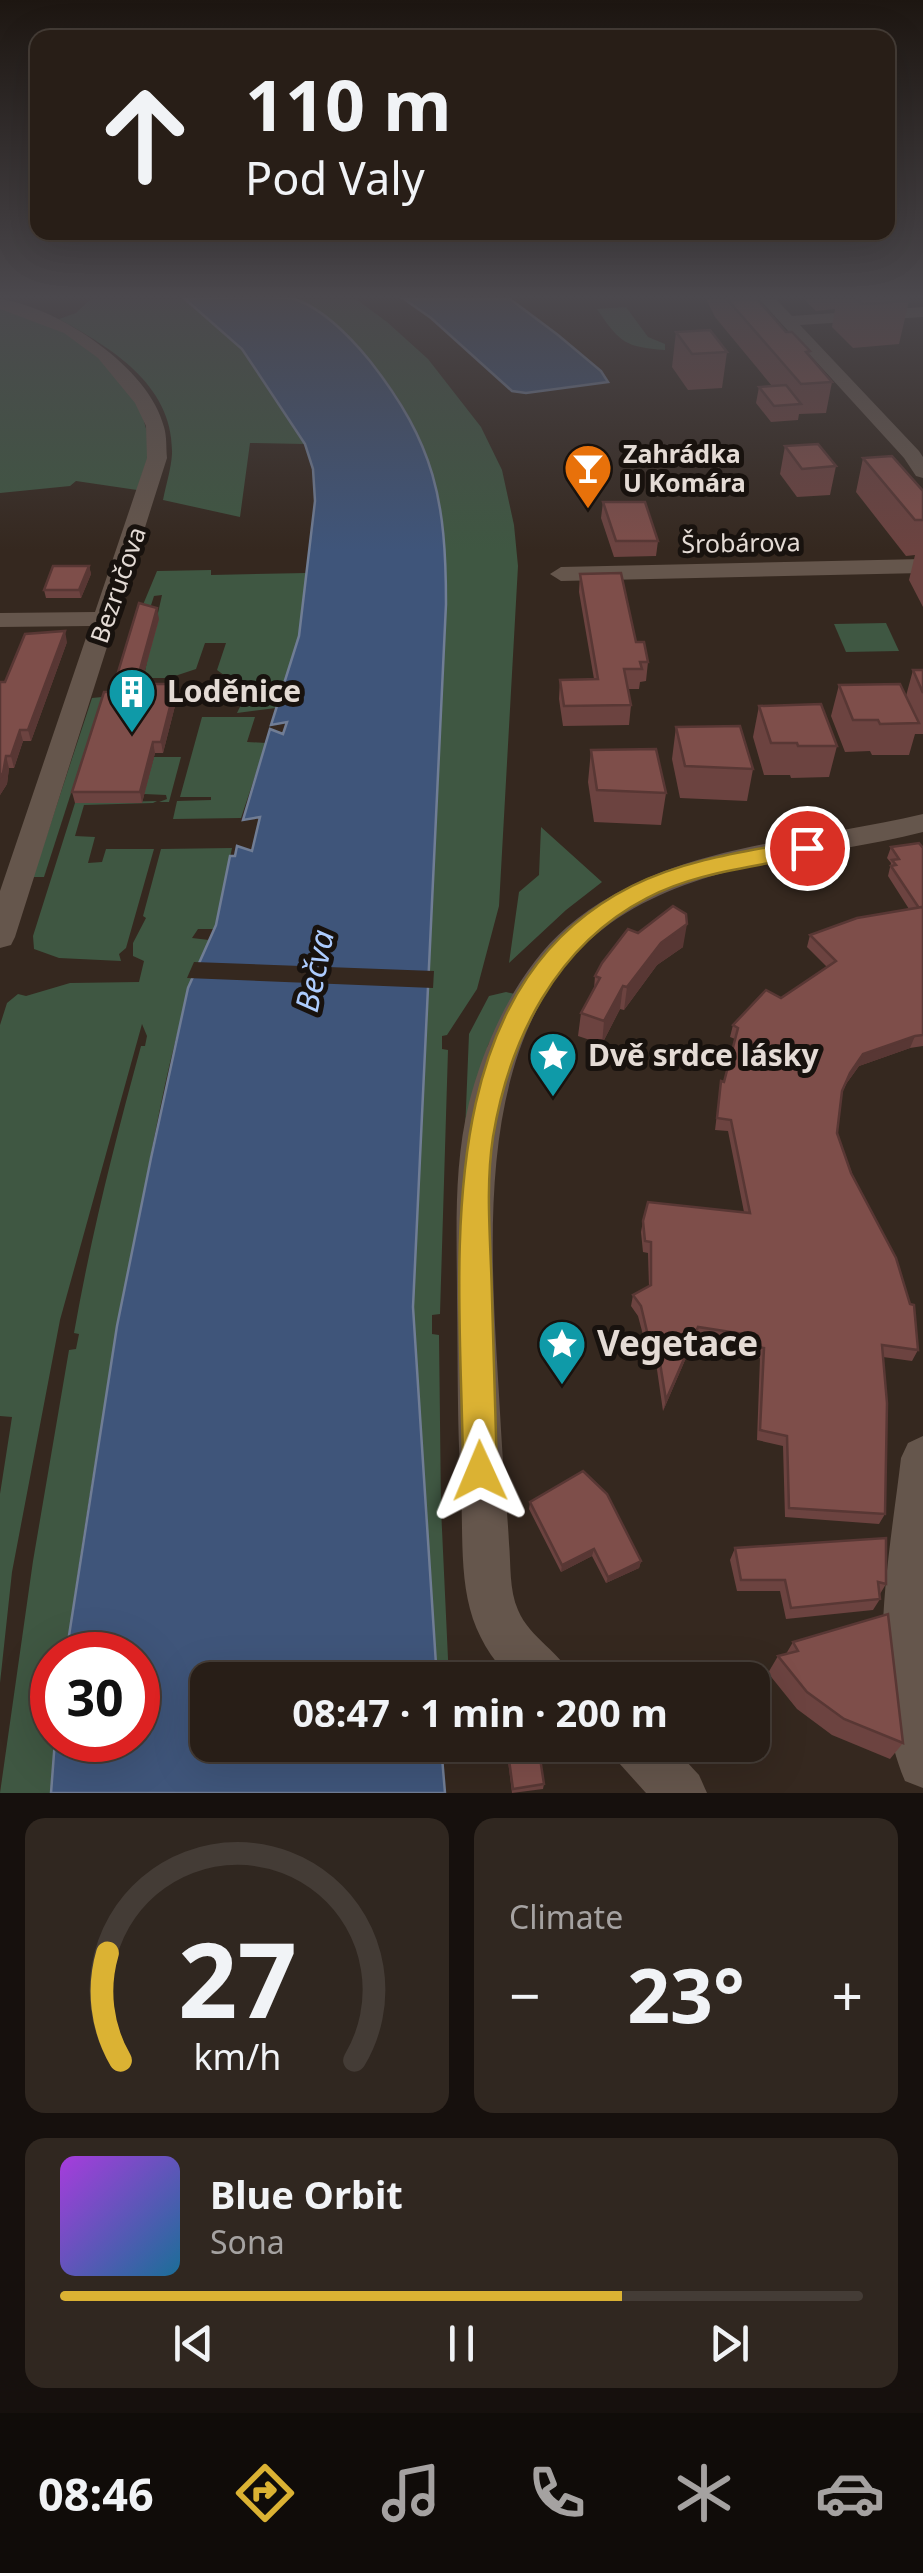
<!DOCTYPE html>
<html lang="en">
<head>
<meta charset="utf-8">
<style>
  body { margin:0; font-family:"Noto Sans",sans-serif; background:#302720; color:#f1f3f6; height:100vh; display:flex; flex-direction:column; font-size:38px; white-space:nowrap }
  * { box-sizing:border-box; margin:0 }
  p { font-size:32px; color:#a5a2a1 }
  .icon { flex:none; width:55px; height:55px; fill:none; stroke:currentColor; stroke-width:2; stroke-linecap:round; stroke-linejoin:round }
  .map { position:relative; height:1793px; overflow:hidden }
  .panel { display:flex; flex-direction:column; gap:25px; padding:25px; background:#16100d; flex:1 }
  .panel>* { flex:none }
  .banner { position:absolute; left:30px; top:30px; width:865px; height:210px; border-radius:20px; box-shadow:0 10px 40px #0002,0 0 0 2px #443c36; background:#281e17; color:#f1f3f6; overflow:hidden }
  .speed { position:absolute; left:30px; top:1632px; display:flex; gap:20px; font-size:50px; font-weight:700; text-align:center }
  .speed>* { display:grid; place-content:center; width:130px; height:130px; border-radius:50%; background:#281e17; box-shadow:0 10px 40px #0002,0 0 0 2px #443c36; line-height:1 }
  .speed .limit { border:15px solid #d22; background:#fff; color:#111 }
  .pin { position:absolute; display:grid; place-items:center; width:85px; height:85px; color:#fff; margin:-42px; border:5px solid #fff; border-radius:50%; box-shadow:0 2px 10px #0007 }
  .me { position:absolute; width:110px; margin:-55px; rotate:359deg; stroke-linejoin:round; filter:drop-shadow(0 0 8px #0008) }
  .turn { display:flex; align-items:center; gap:35px; height:210px; padding:0 50px; font-size:45px }
  .turn .icon { width:130px; height:130px; stroke-width:2.5 }
  .turn b { display:block; font-size:70px; line-height:85px }
  .big { font-size:75px; font-weight:700; line-height:1.1 }
  .panel .widget { flex:1; display:flex; flex-direction:column; justify-content:center; gap:15px; min-width:0; padding:0 35px; border-radius:20px; background:#302720 }
  .panel .dial { align-items:center; gap:0 }
  .dial svg { height:260px; overflow:visible; fill:none; stroke:#443c36; stroke-width:7; stroke-linecap:round; text-anchor:middle }
  .dial text { fill:#f1f3f6; stroke:none }
  .song { display:flex; align-items:center; gap:30px }
  .cover { width:120px; height:120px; border-radius:15px; background:linear-gradient(135deg,hsl(280 70% 55%),hsl(200 70% 35%)) }
  .played { height:10px; border-radius:5px; background:linear-gradient(90deg,#dbb233 70%,#443c36 70%) }
  .keys { display:flex; justify-content:space-around; direction:ltr }
  .heat { display:flex; justify-content:space-between; align-items:center; font-size:55px; direction:ltr }
  .panel .tiles { flex:1; display:grid; gap:25px; grid-template-columns:1fr 1fr }
  .widget:last-child { grid-column:span 2 }
  .trip { position:absolute; left:190px; top:1662px; width:580px; height:100px; border-radius:20px; background:#281e17; box-shadow:0 10px 40px #0002,0 0 0 2px #443c36; font-weight:700; line-height:100px; text-align:center }
  .tab-bar { display:flex; height:160px; justify-content:space-around; align-items:center; background:#100c09; color:#a5a2a1 }
  .tab-bar .icon { width:70px; height:70px }
  .tab-bar .current { color:#dbb233 }
  .tab-bar b { font-size:45px; color:#f1f3f6 }
  .map>svg:first-child { display:block }
  .green { fill:#3f5742 }
  .water { fill:#3f557a; stroke:#707d95; stroke-width:2.5 }
  .pier { fill:#35281f }
  .lines { fill:none; stroke-linecap:round; stroke-linejoin:round }
  .street { fill:#65564c; fill-rule:evenodd }
  .wall { fill:#6c4340 }
  .shaded-wall { fill:#583734 }
  .building { fill:#7e4e4a; stroke:#583734; stroke-width:2.5 }
  .route { fill:#dbb233; stroke:#8e7421; stroke-width:2.5 }
  .labels { text-anchor:middle; stroke-width:10; stroke-linejoin:round; paint-order:stroke }
  .far-poi-label { font-size:25px; font-weight:bold; fill:#e4dbd5; stroke:#18120e; text-anchor:start }
  .far-street-label { font-size:25px; fill:#e4dbd5; stroke:#18120e }
  .poi-label { font-size:30px; font-weight:bold; fill:#e4dbd5; stroke:#18120e; text-anchor:start }
  .water-label { font-size:32px; font-style:italic; fill:#adccfe; stroke:#18120e }
  .near-poi-label { font-size:35px; font-weight:bold; fill:#e4dbd5; stroke:#18120e; text-anchor:start }
</style>
</head>
<body>
<div class="map">
<svg width="923" height="1793" viewBox="0 0 923 1793">
  <rect width="100%" height="100%" fill="#35281f"/>
  <g class="green">
    <path d="M91,299H185L242,349L305,444L250,443L240,517L163,500C166,485 171,469 172,454C174,385 111,348 59,319L76,313Z"/>
    <path d="M298,299H356L387,322L428,359L481,427L502,470L514,525L518,566L499,906L477,989L447,1035L442,1036V1049L448,1050L440,1314L432,1315V1334L439,1335L441,1508L449,1680H437L413,1307L446,604C445,463 415,383 298,299Z"/>
    <path d="M0,305L56,326L90,346L139,403L151,447L137,490L76,481L70,486L0,493Z"/>
    <path d="M626,307L648,337L665,344V350C625,347 620,343 597,309Z"/>
    <path d="M211,570V575L306,573L299,636L276,708L237,713L247,692L217,670L226,643H205L196,669L169,678H147L145,671L162,595L154,596L145,624H135L157,571Z"/>
    <path d="M886,623L899,651L846,652L834,624Z"/>
    <path d="M102,697L44,877H33L92,698Z"/>
    <path d="M202,717H255L247,742L266,743L241,818L173,819L177,801L211,800V797H180Z"/>
    <path d="M154,757H181L169,802H159L167,799L166,795L144,794Z"/>
    <path d="M157,801L153,803L84,805L75,836L95,837L88,863L102,862L106,849H154L126,948L119,954L121,961L59,958L34,949L33,936L75,803Z"/>
    <path d="M541,827L602,882L566,910L509,963L519,892L539,875Z"/>
    <path d="M232,848L216,925L213,929H198L192,938L209,940C173,1023 159,1116 141,1205C112,1354 87,1504 66,1655H52L55,1740L51,1793H0L33,1561L69,1350L76,1349L79,1334L74,1333C91,1236 115,1141 141,1046H145L147,1036L142,1024L60,1320L12,1572L0,1683V1494L12,1417L0,1416V1025L7,1003L18,994L26,996L70,983L139,982L144,961L133,956V943L146,918L143,916L161,849Z"/>
    <path d="M506,992L515,994L488,1045L465,1132L469,1034L489,996Z"/>
  </g>
  <g class="water">
    <path d="M185,299C208,299 283,293 300,301C326,312 352,339 370,361C435,444 446,500 446,604L413,1307L437,1680H208V1745H441L445,1793H51L55,1740H138V1655H66L117,1326L151,1158L188,988L216,925L230,856H235L237,846L252,851L260,817L243,820L270,729L283,734L287,722L271,725L299,636L315,501L313,469L305,444L242,349Z"/>
    <path d="M404,299H510L558,335L601,371L608,382L526,393L512,391L431,318Z"/>
  </g>
  <path class="pier" d="M194,962L434,971L433,988L187,978Z"/>
  <g class="lines">
    <g class="street">
      <path d="M0,299C58,307 150,368 164,427C167,437 166,448 167,458L15,937L11,945L0,948V891L90,626L0,627V613L95,612L147,458L146,426L135,403L98,358L64,333L0,309Z"/>
      <path d="M759,299H776L792,316L923,307V317L800,325L919,451L923,457V478L916,476L904,458Z"/>
      <path d="M923,559V573L561,581L550,574L561,567Z"/>
      <path d="M923,814V832C824,857 715,859 626,913C459,1015 493,1265 501,1430C503,1468 507,1505 509,1543C511,1564 509,1590 518,1610C530,1639 562,1652 573,1680H512C492,1660 477,1636 470,1609C460,1571 463,1528 461,1488C457,1425 458,1362 457,1299C457,1234 453,1168 469,1103C485,1041 517,970 567,927C667,843 802,843 923,814Z"/>
      <path d="M923,1436V1788L905,1781C864,1683 889,1560 901,1458L908,1443Z"/>
      <path d="M612,1745H671L699,1775L707,1793H646L619,1763Z"/>
    </g>
  </g>
  <g class="wall">
    <path d="M706,299H757L786,332L810,351L809,356L832,382L826,413L799,414L798,420L771,422L756,403L759,387L772,386L715,317Z"/>
    <path d="M804,299H908L909,301L899,344L853,348L832,327L835,309L816,311Z"/>
    <path d="M676,332L727,352L722,388L688,390L672,367Z"/>
    <path d="M785,446L836,466L830,495L797,497L780,474Z"/>
    <path d="M863,458L923,491V607L909,580L915,555L906,556L856,492Z"/>
    <path d="M603,502L658,541L656,556L614,557L601,518Z"/>
    <path d="M89,566L91,574L81,598H46L44,590Z"/>
    <path d="M580,574L636,642L648,662L646,681L640,682L639,689H628L631,705L629,725L563,726L559,699L560,680L594,679L579,592Z"/>
    <path d="M159,619L141,684H169L170,691H174L176,702L163,753H155L142,803H75L72,792L112,692Z"/>
    <path d="M67,642L31,741H23L14,768H9L7,784L0,795L5,682Z"/>
    <path d="M913,670H923V734H915L909,755H872L870,751L845,752L831,716L839,685L906,696Z"/>
    <path d="M759,706L837,746L829,777L791,778L790,775H764L753,737Z"/>
    <path d="M676,727L753,769L747,801L680,798L672,759Z"/>
    <path d="M591,750L666,793L661,825L594,822L588,782Z"/>
    <path d="M891,847L923,848V1046L910,1048L859,1066L846,1084L841,1095L837,1133L918,1350L912,1361L883,1357L885,1514L879,1524L785,1517L783,1446L757,1440L760,1358L740,1356L741,1344L695,1337L663,1411L654,1349L647,1350L638,1316L631,1306L633,1295L649,1287L648,1253L643,1252L641,1232L643,1221L744,1212L728,1131L715,1130L721,1081L724,1082L735,1039L730,1037L733,1025L781,998L827,967L807,947L810,935L909,909L888,876L891,863L887,858Z"/>
    <path d="M638,933L683,947L657,965L624,1010L620,1009L602,1044L578,1036L581,1013L594,989L595,976Z"/>
    <path d="M530,1502L641,1561L639,1568L606,1583L592,1556L561,1572L529,1509Z"/>
    <path d="M735,1548L886,1584L880,1594V1599L873,1610L786,1619L780,1591H737L730,1560Z"/>
    <path d="M793,1642L903,1743L890,1759L832,1735L797,1709L768,1673L778,1656L786,1654Z"/>
    <path d="M506,1745L544,1784L543,1789L512,1793Z"/>
  </g>
  <g class="shaded-wall">
    <path d="M89,566L91,574L81,598L79,590Z"/>
    <path d="M157,608L159,619L138,695L136,684Z"/>
    <path d="M65,631L67,642L31,741L28,730Z"/>
    <path d="M174,691L176,702L163,753L161,742Z"/>
    <path d="M20,730L23,741L14,768L11,756Z"/>
    <path d="M153,742L155,753L142,803L140,792Z"/>
    <path d="M6,756L9,768L7,784L0,795V778Z"/>
    <path d="M687,924L683,947L657,965L624,1010L627,987L661,943Z"/>
    <path d="M623,986L620,1009L602,1044L604,1021Z"/>
    <path d="M915,1036L910,1048L859,1066L846,1084L838,1102L850,1073L863,1054Z"/>
    <path d="M698,1327L695,1337L663,1411L666,1400Z"/>
    <path d="M656,1338L654,1349L647,1350L649,1340Z"/>
    <path d="M594,1549L592,1556L561,1572L562,1565Z"/>
    <path d="M641,1561L639,1568L606,1583L608,1577Z"/>
  </g>
  <g class="building">
    <path d="M727,299H757L786,332H792L810,351L806,352L832,382L801,384Z"/>
    <path d="M857,299H908L909,301L862,304Z"/>
    <path d="M710,330L727,352L692,354L676,332Z"/>
    <path d="M786,385L801,404L774,406L759,387Z"/>
    <path d="M818,444L836,466L802,469L785,446Z"/>
    <path d="M892,456L923,491V520H915L863,458Z"/>
    <path d="M603,502H645L658,541H616Z"/>
    <path d="M53,566H89L79,590H44Z"/>
    <path d="M621,573L636,642H644L648,662H640L642,669H624L631,705L564,706L560,680L598,679L580,574Z"/>
    <path d="M139,603L157,608L136,684H169L167,691H174L161,742H153L140,792H72L104,692H112Z"/>
    <path d="M65,631L28,730H20L11,756H6L3,773L0,778V682H5L25,634Z"/>
    <path d="M913,670H923V693Z"/>
    <path d="M900,684L919,723L880,724L878,720H853L839,685Z"/>
    <path d="M821,704L837,746H798L797,743H771L759,706Z"/>
    <path d="M740,726L753,769L685,766L676,727Z"/>
    <path d="M656,749L666,793L597,790L591,750Z"/>
    <path d="M919,843L923,848V907L919,908L891,866L896,865L892,860L899,859L891,847Z"/>
    <path d="M673,906L686,914L687,924L661,943L627,987L623,986L604,1021L581,1013L600,978L595,976L602,963L628,929L638,933Z"/>
    <path d="M922,907L923,909V1035L915,1036L863,1054L850,1073L842,1091L837,1133L851,1173L896,1258L910,1304L914,1305L918,1350L882,1345L887,1403L885,1514L789,1508L787,1436L760,1430L764,1348L744,1345V1334L698,1327L666,1400L656,1338L649,1340L641,1306L633,1295L651,1285V1242L645,1241L643,1221L648,1202L750,1213L731,1120L717,1118L721,1081L724,1082L738,1028L733,1025L766,990L781,998L836,961L810,935L857,918Z"/>
    <path d="M583,1471L607,1494L641,1561L608,1577L594,1549L562,1565L530,1502Z"/>
    <path d="M886,1538V1584L878,1582L880,1599L791,1608L785,1580H741L735,1548Z"/>
    <path d="M888,1614L903,1743L844,1719L807,1692L778,1656L798,1651L793,1642Z"/>
    <path d="M507,1745H538L544,1784L513,1789Z"/>
  </g>
  <linearGradient id="sky" x2="0" y2="1"><stop stop-color="#1d1611"/><stop offset="0.54" stop-color="#4b484d"/><stop offset="1" stop-color="#4b484d" stop-opacity="0"/></linearGradient>
  <rect width="923" height="550" fill="url(#sky)"/>
  <path class="route" d="M807,840L815,842L818,848L815,853C758,868 700,870 647,898C556,945 509,1040 493,1137C485,1189 491,1244 492,1297C494,1355 495,1413 497,1471L492,1483L480,1488L468,1483L463,1471C462,1277 421,992 632,886C686,859 748,851 807,840Z"/>
  <defs>
    <g id="bar-pin" transform="scale(2.5)"><path d="M0 17L-7.5 6A9.5 9.5 0 1 1 7.5 6Z" fill="#e8710a" stroke="#18120e"/><path d="M-6-5H6L.8 .8V4.5H3.5V6h-7V4.5H-.8V.8Z" fill="#fff"/></g>
    <g id="building-pin" transform="scale(2.5)"><path d="M0 17L-7.5 6A9.5 9.5 0 1 1 7.5 6Z" fill="#0f9aa8" stroke="#18120e"/><path d="M-4-6H4V6H1V3H-1V6H-4ZM-2.5-4.3h1.7v1.8h-1.7ZM.8-4.3h1.7v1.8H.8ZM-2.5-1h1.7V.8h-1.7ZM.8-1h1.7V.8H.8Z" fill="#fff"/></g>
    <g id="sight-pin" transform="scale(2.5)"><path d="M0 17L-7.5 6A9.5 9.5 0 1 1 7.5 6Z" fill="#0f9aa8" stroke="#18120e"/><path d="M0-6L1.8-2.2L6-1.7L2.9 1.2L3.7 5.4L0 3.3L-3.7 5.4L-2.9 1.2L-6-1.7L-1.8-2.2Z" fill="#fff"/></g>
  </defs>
  <g fill-rule="evenodd">
    <use href="#bar-pin" x="588" y="468"/>
    <use href="#building-pin" x="132" y="692"/>
    <use href="#sight-pin" x="553" y="1056"/>
    <use href="#sight-pin" x="562" y="1344"/>
  </g>
  <g class="labels">
    <g class="far-poi-label">
      <text x="623" y="463">Zahrádka<tspan x="623" dy="29">U Komára</tspan></text>
    </g>
    <g class="far-street-label">
      <text transform="translate(741 543) rotate(-1)" y="9">Šrobárova</text>
      <text transform="translate(118 585) rotate(-71)" y="9">Bezručova</text>
    </g>
    <g class="poi-label">
      <text x="167" y="702">Loděnice</text>
      <text x="588" y="1066">Dvě srdce lásky</text>
    </g>
    <g class="water-label">
      <text transform="translate(315 971) rotate(-78)" y="11">Bečva</text>
    </g>
    <g class="near-poi-label">
      <text x="597" y="1356">Vegetace</text>
    </g>
  </g>
</svg>
<div class="speed"><div class="limit">30</div></div>
<div class="pin" style="left:807px;top:848px;background:#d93025"><svg class="icon" aria-label="arrive" viewBox="0 0 24 24"><path d="M6 21V4h12l-3 4 3 4H6"/></svg></div>
<svg class="me" style="left:480px;top:1471px" viewBox="-20 -20 40 40"><path d="M0-17L14 15 0 8-14 15z" fill="#dbb233" stroke="#fff" stroke-width="4"/></svg>
<div class="trip">08:47 · 1 min · 200 m</div>
<div class="banner">
<div class="turn"><svg class="icon" aria-label="ahead" viewBox="0 0 24 24"><path d="M12 20V5M6 11l6-6 6 6"/></svg><div><b>110 m</b>Pod Valy</div></div>
</div>
</div>
<section class="panel">
<div class="tiles">
<div class="widget dial"><svg viewBox="0 0 100 80">
<path d="M14 69A42 42 0 1 1 86 69"/>
<path d="M14 69A42 42 0 0 1 10 36" stroke="#dbb233"/>
<text x="50" y="56" font-size="32" font-weight="700">27</text>
<text x="50" y="72" font-size="11">km/h</text>
</svg></div>
<div class="widget"><p>Climate</p>
<div class="heat"><a>−</a><b class="big">23°</b><a>+</a></div>
</div>
<div class="widget">
<div class="song"><i class="cover"></i><div><b>Blue Orbit</b><p>Sona</p></div></div>
<div class="played"></div>
<div class="keys"><svg class="icon" aria-label="previous" viewBox="0 0 24 24"><path d="M18 5L8 12l10 7zM5 5v14"/></svg><svg class="icon" aria-label="pause" viewBox="0 0 24 24"><path d="M8 5v14M16 5v14"/></svg><svg class="icon" aria-label="next" viewBox="0 0 24 24"><path d="M6 5l10 7-10 7zM19 5v14"/></svg></div>
</div>
</div>
</section>
<nav class="tab-bar">
<b>08:46</b>
<svg class="icon current" aria-label="directions" viewBox="0 0 24 24"><path d="M12 3l9 9-9 9-9-9zM9 14v-3h6M13 9l2 2-2 2"/></svg>
<svg class="icon" aria-label="music" viewBox="0 0 24 24"><path d="M9 18V5l10-2v13"/><circle cx="6" cy="18" r="3"/><circle cx="16" cy="16" r="3"/></svg>
<svg class="icon" aria-label="phone" viewBox="0 0 24 24"><path d="M5 4h4l2 5-3 2q2 4 5 5l2-3 5 2v4C11 20 4 13 5 4z"/></svg>
<svg class="icon" aria-label="climate" viewBox="0 0 24 24"><path d="M12 3v18M4 7l16 10M4 17L20 7"/></svg>
<svg class="icon" aria-label="car" viewBox="0 0 24 24"><path d="M5 17H2v-5l4-1 3-4h7l3 4 3 1v5h-3M9 17h6M6 11h13"/><circle cx="7" cy="17" r="2"/><circle cx="17" cy="17" r="2"/></svg>
</nav>
</body>
</html>
